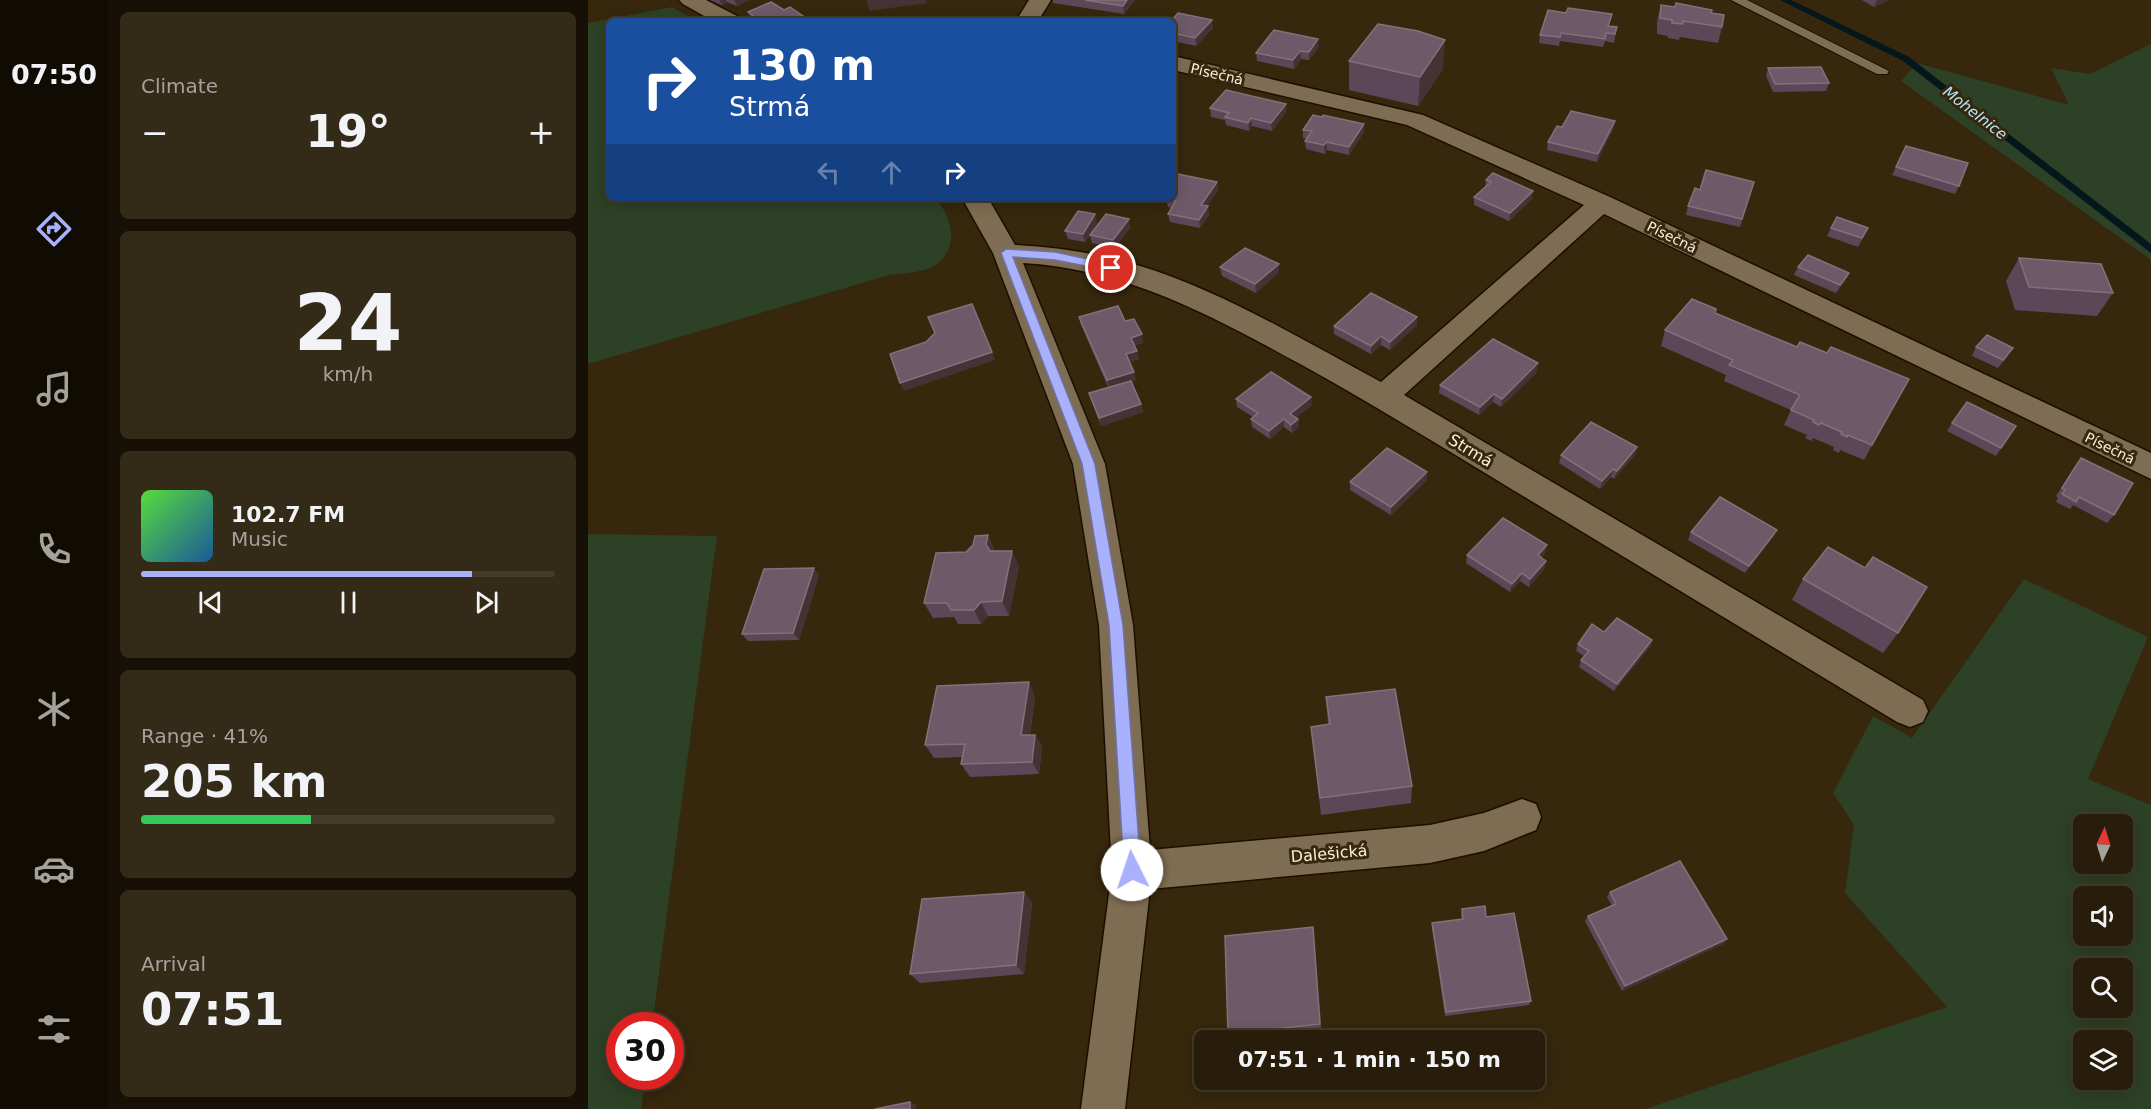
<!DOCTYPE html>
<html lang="en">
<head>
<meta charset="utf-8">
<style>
  body { margin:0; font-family:"DejaVu Sans",sans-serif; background:#342a18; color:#f1f3f6; height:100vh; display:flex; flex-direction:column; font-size:22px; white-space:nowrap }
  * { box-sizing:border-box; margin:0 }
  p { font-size:20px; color:#a5a29c }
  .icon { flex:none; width:33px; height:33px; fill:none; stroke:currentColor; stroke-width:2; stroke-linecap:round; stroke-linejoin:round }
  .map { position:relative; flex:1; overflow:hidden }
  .panel { display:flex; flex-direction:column; gap:12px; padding:12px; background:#161006; width:480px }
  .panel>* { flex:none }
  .hud { position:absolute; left:18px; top:18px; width:570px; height:183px; border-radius:9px; box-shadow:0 3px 15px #0003,0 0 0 2px #443b2b; background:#1a4fa0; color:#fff; overflow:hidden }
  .needle { width:39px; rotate:4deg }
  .tools { position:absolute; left:1485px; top:814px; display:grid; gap:12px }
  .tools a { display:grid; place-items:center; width:60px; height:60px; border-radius:9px; background:#281d0a; box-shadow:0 3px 15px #0003,0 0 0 2px #443b2b; font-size:30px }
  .speed { position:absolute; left:18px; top:1012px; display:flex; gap:12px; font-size:30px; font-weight:700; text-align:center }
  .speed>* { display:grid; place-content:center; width:78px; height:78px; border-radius:50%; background:#281d0a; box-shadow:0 3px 15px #0003,0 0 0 2px #443b2b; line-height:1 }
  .speed .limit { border:9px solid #d22; background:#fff; color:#111 }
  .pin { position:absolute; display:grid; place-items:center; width:51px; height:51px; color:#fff; margin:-26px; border:3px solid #fff; border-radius:50%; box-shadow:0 2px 6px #0007 }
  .me { position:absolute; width:66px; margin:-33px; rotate:356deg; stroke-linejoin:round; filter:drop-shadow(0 0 4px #0008) }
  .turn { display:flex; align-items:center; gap:21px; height:126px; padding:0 24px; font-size:27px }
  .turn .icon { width:78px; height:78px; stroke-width:2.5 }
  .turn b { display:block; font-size:42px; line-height:51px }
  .lanes { display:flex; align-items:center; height:57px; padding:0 24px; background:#0003; justify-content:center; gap:30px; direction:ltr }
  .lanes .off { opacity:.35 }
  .big { font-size:45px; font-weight:800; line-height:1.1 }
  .panel .card { flex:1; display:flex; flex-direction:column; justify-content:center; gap:9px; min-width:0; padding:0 21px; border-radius:9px; background:#342a18 }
  .panel .dial { align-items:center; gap:0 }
  .dial b { font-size:78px; line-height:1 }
  .song { display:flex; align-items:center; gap:18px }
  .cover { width:72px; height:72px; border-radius:9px; background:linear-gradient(135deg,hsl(110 70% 55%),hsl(210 70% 35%)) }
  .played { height:6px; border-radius:3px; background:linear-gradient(90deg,#a9b0fc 80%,#443b2b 80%) }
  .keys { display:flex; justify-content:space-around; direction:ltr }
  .heat { display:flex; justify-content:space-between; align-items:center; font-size:33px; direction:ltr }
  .charge { height:9px; border-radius:4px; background:linear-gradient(90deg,#34c759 41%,#443b2b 0) }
  .trip { position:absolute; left:606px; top:1030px; width:351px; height:60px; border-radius:9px; background:#281d0a; box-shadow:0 3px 15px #0003,0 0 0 2px #443b2b; font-weight:800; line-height:60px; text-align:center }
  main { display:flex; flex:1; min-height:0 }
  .dock { display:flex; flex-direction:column; width:108px; justify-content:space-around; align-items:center; background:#100c04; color:#a5a29c }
  .dock .icon { width:42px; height:42px }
  .dock .current { color:#a9b0fc }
  .dock b { font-size:27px; color:#f1f3f6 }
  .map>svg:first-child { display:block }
  .green { fill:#2c4125; fill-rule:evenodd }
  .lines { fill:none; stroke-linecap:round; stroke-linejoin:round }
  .stream { fill:#04171d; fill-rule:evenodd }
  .service-casing { stroke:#1d0f00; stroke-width:2 }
  .minor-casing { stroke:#1d0f00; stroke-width:3 }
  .service { fill:#7e6d52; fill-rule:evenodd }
  .minor { fill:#7e6d52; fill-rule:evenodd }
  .wall { fill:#5c4759 }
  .shaded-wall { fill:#463235 }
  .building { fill:#6d5968; stroke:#83717a; stroke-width:1.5 }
  .route { fill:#a9b0fc; stroke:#6e72a4; stroke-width:1.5 }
  .labels { text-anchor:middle; stroke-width:6; stroke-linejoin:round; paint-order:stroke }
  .far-street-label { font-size:14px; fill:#f9f0e0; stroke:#36270d }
  .far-water-label { font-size:15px; font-style:italic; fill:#b2e9fb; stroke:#36270d }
  .street-label { font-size:16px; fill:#f9f0e0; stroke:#36270d }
</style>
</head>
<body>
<main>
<nav class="dock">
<b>07:50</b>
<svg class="icon current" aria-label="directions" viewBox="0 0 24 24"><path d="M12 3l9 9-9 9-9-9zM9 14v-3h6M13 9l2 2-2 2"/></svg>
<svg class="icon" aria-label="music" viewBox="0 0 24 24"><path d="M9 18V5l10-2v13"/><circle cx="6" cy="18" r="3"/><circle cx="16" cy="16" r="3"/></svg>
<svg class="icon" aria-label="phone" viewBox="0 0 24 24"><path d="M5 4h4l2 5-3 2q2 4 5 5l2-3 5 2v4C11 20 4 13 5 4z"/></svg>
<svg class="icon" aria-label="climate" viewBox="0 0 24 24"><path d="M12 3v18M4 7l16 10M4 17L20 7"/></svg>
<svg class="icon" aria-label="car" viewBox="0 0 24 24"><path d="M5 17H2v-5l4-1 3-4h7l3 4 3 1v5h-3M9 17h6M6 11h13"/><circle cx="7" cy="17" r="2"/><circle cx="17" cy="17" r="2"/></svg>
<svg class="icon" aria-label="filters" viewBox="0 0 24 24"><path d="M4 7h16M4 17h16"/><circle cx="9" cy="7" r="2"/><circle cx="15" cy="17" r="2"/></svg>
</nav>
<section class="panel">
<div class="card"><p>Climate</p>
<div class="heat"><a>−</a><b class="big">19°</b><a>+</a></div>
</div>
<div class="card dial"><b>24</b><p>km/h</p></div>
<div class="card">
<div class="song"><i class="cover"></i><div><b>102.7 FM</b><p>Music</p></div></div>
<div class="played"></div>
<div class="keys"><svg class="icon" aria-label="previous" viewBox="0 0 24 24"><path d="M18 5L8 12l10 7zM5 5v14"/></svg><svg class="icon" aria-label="pause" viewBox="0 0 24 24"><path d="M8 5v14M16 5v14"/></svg><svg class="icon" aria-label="next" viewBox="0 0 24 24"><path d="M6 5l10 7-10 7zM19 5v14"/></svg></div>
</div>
<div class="card"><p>Range · 41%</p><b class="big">205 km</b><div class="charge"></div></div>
<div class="card"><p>Arrival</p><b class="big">07:51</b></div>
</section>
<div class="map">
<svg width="1563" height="1109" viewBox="0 0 1563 1109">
  <rect width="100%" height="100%" fill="#36270d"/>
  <g class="green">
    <path d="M84,7L108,21H21V198H346C367,217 371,253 344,267C332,273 315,273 301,275L0,364V23Z"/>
    <path d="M1563,44V260L1313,81L1329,63L1481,105L1463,68L1502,74Z"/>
    <path d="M0,534L129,536L64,1026H32V1077H58L53,1109H0Z"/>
    <path d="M1436,579L1560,637L1500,779L1563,805V1109H1057L1359,1007L1257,893L1266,825L1245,793L1285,716L1324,738ZM1496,825H1534V864H1496ZM1496,897H1534V936H1496ZM1496,969H1534V1008H1496ZM1496,1041H1534V1080H1496Z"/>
  </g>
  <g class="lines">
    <path class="stream" d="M1192,0H1203L1321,57L1563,244V253L1315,61Z"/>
    <g class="service-casing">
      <path id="service" d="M1143,0H1159L1301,71L1299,74H1289Z"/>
    </g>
    <g class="minor-casing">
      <g id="minor">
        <path d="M91,0H118L149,16L152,21H125L95,4Z"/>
        <path d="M441,0H463L450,21H428Z"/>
        <path d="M585,56L835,115L1022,197L1563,453V479L1016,214L816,395L1335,700L1340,711L1335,722L1322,727L1309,722C1177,642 1044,562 912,482C846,442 781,402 714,365C624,316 539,269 435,263L517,464L545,625L562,850L842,825L896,813L934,799L948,804L953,817L948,830L896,851L842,863L562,889L537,1109H493L524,871L511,625L485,464L405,253L374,198H400L427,245C468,247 509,253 549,265C635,291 714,340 793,382L996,205L819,125L585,70Z"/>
      </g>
    </g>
    <use href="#service" class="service"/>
    <use href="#minor" class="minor"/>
  </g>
  <g class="wall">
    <path d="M122,0H160L149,6L139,2L134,5Z"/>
    <path d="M465,0H547L536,14L465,3Z"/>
    <path d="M1274,0H1301L1286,7Z"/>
    <path d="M1073,5L1123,13L1134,27L1130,43L1092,37L1091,40L1080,38V36L1069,34V21Z"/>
    <path d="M196,10L215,16L217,21H164L160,12Z"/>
    <path d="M978,13L1024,14L1021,26L1029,27L1026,43L1017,41L1015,47L972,41L971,46L951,43L952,35Z"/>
    <path d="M585,21L625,28L608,46L585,41Z"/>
    <path d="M731,47L721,60L713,59L706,69L669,61L668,53Z"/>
    <path d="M761,61L855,69L830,106L761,90Z"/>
    <path d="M1180,68L1241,83L1238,91L1185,92L1178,76Z"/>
    <path d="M622,108L698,112L684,131L664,126L661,131L638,125L637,120L623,117Z"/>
    <path d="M734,117L776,124V132L761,155L739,150L737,154L718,149L717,141L719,139L715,138V130Z"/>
    <path d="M1027,121L1025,129L1009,162L959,150L960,142L974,127Z"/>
    <path d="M1318,146L1371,186L1367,194L1304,175Z"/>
    <path d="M898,180L944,199L921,221L886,205V197L897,188Z"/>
    <path d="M629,182L630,190L619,206L621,215L612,228L582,222L580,214L584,208L580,207L578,199Z"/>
    <path d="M1166,182L1152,227L1098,215L1100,206L1112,190Z"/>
    <path d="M509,223L503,233L542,228L527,248L504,243L502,235L497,242L480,239L477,231Z"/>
    <path d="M1243,228L1276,236L1270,247L1239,236Z"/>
    <path d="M1431,258L1525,293L1509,316L1427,310L1418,281Z"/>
    <path d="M691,264V272L668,293L634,276L632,267Z"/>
    <path d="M1210,267L1261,273L1257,281L1248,293L1206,275Z"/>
    <path d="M491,317L537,321L555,343L546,345L551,359L541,362L548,380L543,381L553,404L555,412L513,426L501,393L520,387L493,325Z"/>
    <path d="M829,317V325L802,350L793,345L783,354L746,334V326Z"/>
    <path d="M1077,330L1209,347L1239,353L1321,379L1276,460L1252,450L1251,453L1245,450L1246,447L1225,438L1224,441L1217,438L1219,435L1196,425L1203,410L1136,381L1138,375L1073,346Z"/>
    <path d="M1388,347L1420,356L1410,368L1384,356Z"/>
    <path d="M949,372L913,407L905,402L891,415L851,393L852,385Z"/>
    <path d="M648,399L724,405L708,418L710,419L711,427L704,433L696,427L682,439L664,427L663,419L665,417L649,407Z"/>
    <path d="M1364,423L1428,426L1408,456L1359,431Z"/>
    <path d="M1049,447L1047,455L1026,479L1023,477L1012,489L971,463L973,455Z"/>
    <path d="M1493,458L1526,515L1519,523L1485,505L1482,509L1468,502L1470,498L1468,496L1487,466Z"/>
    <path d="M839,472V480L803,515L762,490V482Z"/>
    <path d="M1103,532L1185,537L1157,573L1100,540Z"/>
    <path d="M407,550V551L431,566L421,616H400L393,624H370L366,617L345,618L336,603L378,552Z"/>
    <path d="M957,553L953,557L957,568L941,587L932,581L922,592L878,563L879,555Z"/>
    <path d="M231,575L211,640L160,641L154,634Z"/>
    <path d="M1215,579L1310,633L1295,653L1204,600Z"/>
    <path d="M1016,632L1064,640L1062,647L1026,691L991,667L993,660L996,656L988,651L990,644Z"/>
    <path d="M447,696L442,735H447L454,747L451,774L382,777L373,764L375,757L346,758L337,745Z"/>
    <path d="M738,697L824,786L823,803L733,815L723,727L740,724Z"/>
    <path d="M436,892L444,903L436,974L332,983L322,974Z"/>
    <path d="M1022,892L1139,939L1135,944L1034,991L997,921L1000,916L1024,906L1019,897Z"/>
    <path d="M874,909L898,917L943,1001L941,1005L857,1016L844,928V923L874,919L873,915Z"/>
    <path d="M726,941L734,1035L683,1041H643L640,1034Z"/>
  </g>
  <g class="shaded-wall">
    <path d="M131,0H138L139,2L134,5Z"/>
    <path d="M146,0H160L149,6Z"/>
    <path d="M278,0H338L339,3L282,11Z"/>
    <path d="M539,0H547L536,14L535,6Z"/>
    <path d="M1289,0H1301L1286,7Z"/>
    <path d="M215,16L217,21H200Z"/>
    <path d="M624,20L625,28L608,46L607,38Z"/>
    <path d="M730,39L731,47L721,60V52Z"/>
    <path d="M857,40L855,69L830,106L832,77Z"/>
    <path d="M712,51L713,59L706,69L705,60Z"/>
    <path d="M589,94L590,102L585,108V98Z"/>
    <path d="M698,104V112L684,131L683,123Z"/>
    <path d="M663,118L664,126L661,131L660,123Z"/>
    <path d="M1027,121L1025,129L1009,162L1010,154Z"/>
    <path d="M776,124V132L761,155V147Z"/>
    <path d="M739,142V150L737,154L736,145Z"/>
    <path d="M629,182L630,190L615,213L613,205Z"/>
    <path d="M945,191L944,199L921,221L922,213Z"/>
    <path d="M424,198H435L425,201Z"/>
    <path d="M620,206L621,215L612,228L611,220Z"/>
    <path d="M507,214L509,223L497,242L495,234Z"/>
    <path d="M541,219L542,228L527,248L525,240Z"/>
    <path d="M691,264V272L668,293L667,284Z"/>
    <path d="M1261,273L1257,281L1248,293L1252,285Z"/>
    <path d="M829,317V325L802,350V342Z"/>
    <path d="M554,334L555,343L545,346L543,338Z"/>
    <path d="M793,336V345L783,354V346Z"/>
    <path d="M549,351L551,359L540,362L538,354Z"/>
    <path d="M404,352L407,360L316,391L312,383Z"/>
    <path d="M950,363L949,372L913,407L914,399Z"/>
    <path d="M546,372L548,380L521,388L519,380Z"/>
    <path d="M906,394L905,402L891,415L892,407Z"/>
    <path d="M723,397L724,405L703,422L702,414Z"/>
    <path d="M553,404L555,412L513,426L511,418Z"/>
    <path d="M696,419V427L682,439L681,431Z"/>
    <path d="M710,419L711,427L704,433L703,425Z"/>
    <path d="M1049,447L1047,455L1026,479L1029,471Z"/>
    <path d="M1025,469L1023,477L1012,489L1014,481Z"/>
    <path d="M839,472V480L803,515V507Z"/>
    <path d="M1189,530L1185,537L1157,573L1161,566Z"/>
    <path d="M400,535L407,550L405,559L398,544Z"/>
    <path d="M959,545L957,553L948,563L950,555Z"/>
    <path d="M424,551L431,566L421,616L414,601Z"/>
    <path d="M958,561L957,568L941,587L942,579Z"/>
    <path d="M226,568L231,575L211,640L205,633Z"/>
    <path d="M934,573L932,581L922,592L924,584Z"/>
    <path d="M393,602L400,616L393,624L386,610Z"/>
    <path d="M1064,640L1062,647L1026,691L1029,684Z"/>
    <path d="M441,682L447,696L440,748L433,735Z"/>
    <path d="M447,735L454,747L451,774L444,762Z"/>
    <path d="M436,892L444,903L436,974L428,965Z"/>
    <path d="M725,927L726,941L734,1035L732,1024Z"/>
    <path d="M1139,939L1135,944L1034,991L1037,986Z"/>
    <path d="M322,1102L328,1105V1109H322Z"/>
  </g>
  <g class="building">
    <path d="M497,0H539L535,6Z"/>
    <path d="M183,2L196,10L202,7L215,16L200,21H173L160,12Z"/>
    <path d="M1088,3L1124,10L1123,13L1136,15L1134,27L1095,21V24L1084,23V20L1072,18L1073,5L1087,7Z"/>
    <path d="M980,8L1024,14L1020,26L1029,27L1027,34L1018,33L1017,39L973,33L972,37L952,35L960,10L978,13Z"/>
    <path d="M590,13L624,20L607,38L585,33V21H583Z"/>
    <path d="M790,24L830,31L857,40L832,77L761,61Z"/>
    <path d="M686,30L730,39L721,52L712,51L705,60L668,53Z"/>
    <path d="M1233,67L1241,83L1187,84L1180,68Z"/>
    <path d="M638,90L698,104L683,123L663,118L660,123L637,117L641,113L622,108Z"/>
    <path d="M983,111L1027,121L1010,154L960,142L969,126L974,127Z"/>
    <path d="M725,115L734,117L735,115L776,124L761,147L739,142L736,145L717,141L724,131L715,130Z"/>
    <path d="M1318,146L1380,163L1371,186L1308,167Z"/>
    <path d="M1118,170L1166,182L1154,219L1100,206L1107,188L1112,190Z"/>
    <path d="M585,173L629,182L613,205L620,206L611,220L580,214L588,201L578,199L585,198Z"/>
    <path d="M905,173L945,191L922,213L886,197L903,182L898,180Z"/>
    <path d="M490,211L507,214L495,234L477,231Z"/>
    <path d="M518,214L541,219L525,240L502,235Z"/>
    <path d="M1249,217L1280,228L1274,238L1243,228Z"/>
    <path d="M657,248L691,264L667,284L632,267Z"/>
    <path d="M1220,255L1261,273L1252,285L1210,267Z"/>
    <path d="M1431,258L1513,264L1525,293L1441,287Z"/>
    <path d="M783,293L829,317L802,342L793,336L783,346L746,326Z"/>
    <path d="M1104,299L1128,309L1127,313L1209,347L1212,342L1239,353L1243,347L1321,379L1284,445L1260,435L1259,437L1253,434L1254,432L1233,423L1231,425L1225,422L1226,420L1203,410L1212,395L1141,365L1145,360L1077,330Z"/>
    <path d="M384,304L404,352L312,383L302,354L338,342L347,333L340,317Z"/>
    <path d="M530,306L537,321L546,319L554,334L543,338L549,351L538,354L546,372L519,380L491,317Z"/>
    <path d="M1399,335L1425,348L1415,360L1388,347Z"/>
    <path d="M905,339L950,363L914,399L906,394L892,407L852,385Z"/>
    <path d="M683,372L723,397L702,414L710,419L703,425L696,419L681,431L663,419L670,413L648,399Z"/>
    <path d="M543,381L553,404L511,418L501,393Z"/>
    <path d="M1379,402L1428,426L1413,448L1364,423Z"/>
    <path d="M1003,422L1049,447L1029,471L1025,469L1014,481L973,455Z"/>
    <path d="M799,448L839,472L803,507L762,482Z"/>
    <path d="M1493,458L1545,483L1526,515L1491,497L1488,502L1474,494L1477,490L1474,488Z"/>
    <path d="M1132,497L1189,530L1161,566L1103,532Z"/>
    <path d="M915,518L959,545L950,555L958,561L942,579L934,573L924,584L879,555Z"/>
    <path d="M400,535L398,544L402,551H424L414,601L393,602L386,610H363L359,603H336L348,553L378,552L385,545L387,536Z"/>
    <path d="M1240,547L1277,568L1285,557L1339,587L1310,633L1215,579Z"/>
    <path d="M226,568L205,633L154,634L176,569Z"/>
    <path d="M1029,618L1064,640L1029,684L993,660L1001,651L990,644L1004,624L1016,632Z"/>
    <path d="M441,682L433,735H447L444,762L373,764L377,744L337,745L349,686Z"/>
    <path d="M807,689L824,786L732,798L723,727L742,724L738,697Z"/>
    <path d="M1092,861L1139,939L1037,986L1000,916L1028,904L1022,892Z"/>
    <path d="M436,892L428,965L322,974L334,899Z"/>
    <path d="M897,906L898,917L926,913L943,1001L858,1012L844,923L875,919L874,909Z"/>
    <path d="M725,927L732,1024L640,1034L637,936Z"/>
    <path d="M322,1102V1109H287Z"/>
  </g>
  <path class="route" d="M418,249L467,252L523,264L528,268L523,271L467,260L425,257L507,464L535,625L553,870L550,876L544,878L539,876L536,870L521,625L494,464L413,253Z"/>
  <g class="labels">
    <g class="far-street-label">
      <text transform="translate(629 74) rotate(13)" y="5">Písečná</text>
      <text transform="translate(1084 237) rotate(26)" y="5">Písečná</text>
      <text transform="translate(1522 448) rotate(26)" y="5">Písečná</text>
    </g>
    <g class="far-water-label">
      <text transform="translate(1387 113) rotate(38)" y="5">Mohelnice</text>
    </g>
    <g class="street-label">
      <text transform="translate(883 450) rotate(31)" y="6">Strmá</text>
      <text transform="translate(741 853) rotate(-5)" y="6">Dalešická</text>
    </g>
  </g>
</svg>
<div class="tools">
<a><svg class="needle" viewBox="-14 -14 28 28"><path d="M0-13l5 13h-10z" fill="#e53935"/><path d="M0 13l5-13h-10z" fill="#a5a29c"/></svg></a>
<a><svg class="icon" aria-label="sound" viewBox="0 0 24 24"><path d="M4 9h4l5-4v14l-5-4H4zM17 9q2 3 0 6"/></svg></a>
<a><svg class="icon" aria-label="search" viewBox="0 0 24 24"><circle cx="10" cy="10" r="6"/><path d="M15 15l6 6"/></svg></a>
<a><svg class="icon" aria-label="layers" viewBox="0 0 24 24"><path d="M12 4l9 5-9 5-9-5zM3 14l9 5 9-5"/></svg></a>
</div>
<div class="speed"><div class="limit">30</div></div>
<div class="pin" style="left:523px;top:268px;background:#d93025"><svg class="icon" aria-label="arrive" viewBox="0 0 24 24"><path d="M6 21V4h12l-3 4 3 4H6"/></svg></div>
<svg class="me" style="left:544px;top:870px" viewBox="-20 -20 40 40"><circle r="19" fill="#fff"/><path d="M0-13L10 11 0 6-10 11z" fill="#a9b0fc"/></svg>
<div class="trip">07:51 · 1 min · 150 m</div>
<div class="hud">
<div class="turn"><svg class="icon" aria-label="right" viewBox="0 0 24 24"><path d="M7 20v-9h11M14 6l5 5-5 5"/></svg><div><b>130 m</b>Strmá</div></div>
<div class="lanes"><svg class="icon off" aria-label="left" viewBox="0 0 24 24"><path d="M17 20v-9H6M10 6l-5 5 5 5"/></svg><svg class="icon off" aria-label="ahead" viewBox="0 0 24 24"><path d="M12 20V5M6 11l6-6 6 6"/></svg><svg class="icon" aria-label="right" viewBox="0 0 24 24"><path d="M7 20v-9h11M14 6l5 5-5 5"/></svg></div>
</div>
</div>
</main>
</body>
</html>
